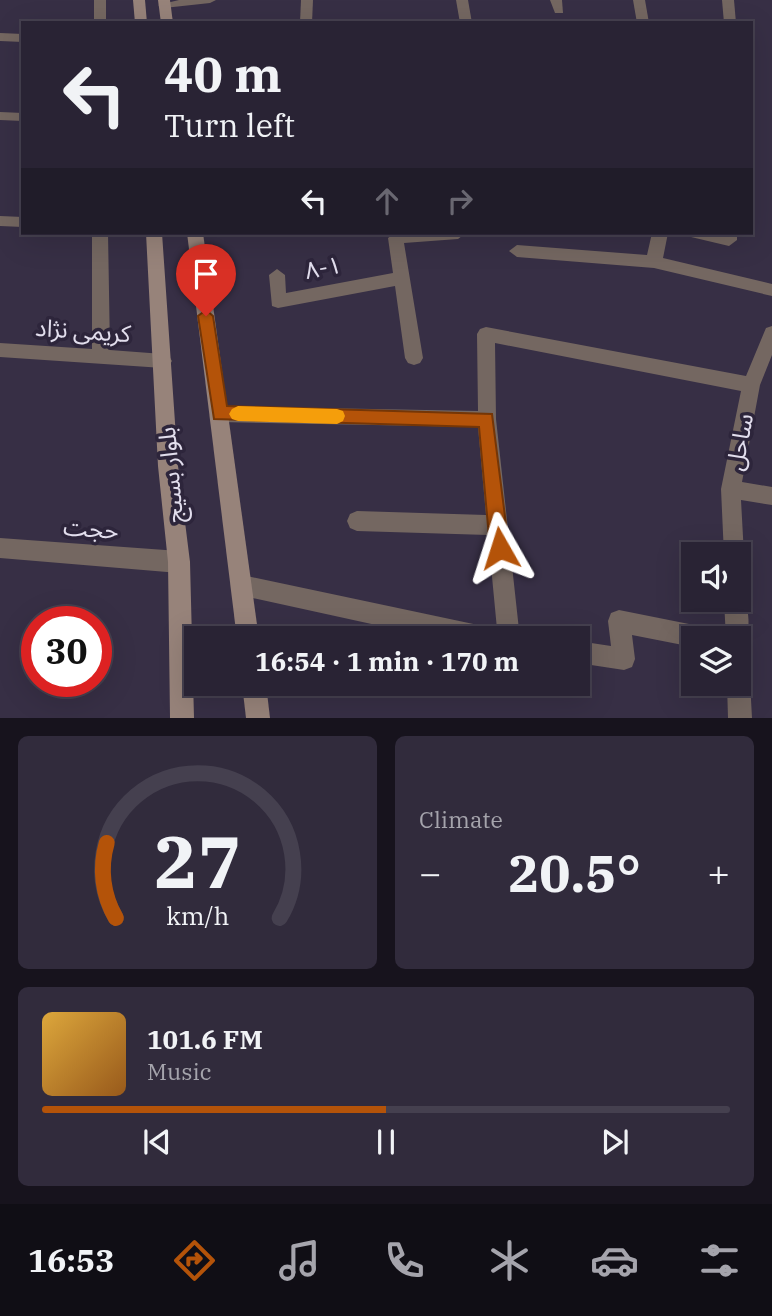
<!DOCTYPE html>
<html lang="en">
<head>
<meta charset="utf-8">
<style>
  body { margin:0; font-family:"IBM Plex Serif","Noto Sans Arabic",serif; background:#312b3c; color:#f1f3f6; height:100vh; display:flex; flex-direction:column; font-size:26px; white-space:nowrap }
  * { box-sizing:border-box; margin:0 }
  p { font-size:23px; color:#a5a4ac }
  .icon { flex:none; width:38px; height:38px; fill:none; stroke:currentColor; stroke-width:2; stroke-linecap:round; stroke-linejoin:round }
  .map { position:relative; height:718px; overflow:hidden }
  .side { display:flex; flex-direction:column; gap:18px; padding:18px; background:#17131d; flex:1 }
  .side>* { flex:none }
  .guide { position:absolute; left:21px; top:21px; width:732px; height:214px; border-radius:0px; box-shadow:0 7px 28px #0002,0 0 0 2px #45404f; background:#292334; color:#f1f3f6; overflow:hidden }
  .fabs { position:absolute; left:681px; top:542px; display:grid; gap:14px }
  .fabs a { display:grid; place-items:center; width:70px; height:70px; border-radius:0px; background:#292334; box-shadow:0 7px 28px #0002,0 0 0 2px #45404f; font-size:35px }
  .speed { position:absolute; left:21px; top:606px; display:flex; gap:14px; font-size:35px; font-weight:700; text-align:center }
  .speed>* { display:grid; place-content:center; width:91px; height:91px; border-radius:50%; background:#292334; box-shadow:0 7px 28px #0002,0 0 0 2px #45404f; line-height:1 }
  .speed .limit { border:10px solid #d22; background:#fff; color:#111 }
  .pin { position:absolute; display:grid; place-items:center; width:60px; height:60px; color:#fff; margin:-72px -30px; border-radius:50% 50% 50% 0; rotate:-45deg; box-shadow:0 0 7px #0007 }
  .pin .icon { rotate:45deg }
  .me { position:absolute; width:77px; margin:-38px; rotate:354deg; stroke-linejoin:round; filter:drop-shadow(0 0 5px #0008) }
  .turn { display:flex; align-items:center; gap:24px; height:147px; padding:0 28px; font-size:32px }
  .turn .icon { width:91px; height:91px; stroke-width:2.5 }
  .turn b { display:block; font-size:49px; line-height:60px }
  .lanes { display:flex; align-items:center; height:66px; padding:0 28px; background:#0003; justify-content:center; gap:35px; direction:ltr }
  .lanes .off { opacity:.35 }
  .big { font-size:52px; font-weight:700; line-height:1.1 }
  .side .tile { flex:1; display:flex; flex-direction:column; justify-content:center; gap:10px; min-width:0; padding:0 24px; border-radius:10px; background:#312b3c }
  .side .dial { align-items:center; gap:0 }
  .dial svg { height:182px; overflow:visible; fill:none; stroke:#45404f; stroke-width:7; stroke-linecap:round; text-anchor:middle }
  .dial text { fill:#f1f3f6; stroke:none }
  .song { display:flex; align-items:center; gap:21px }
  .cover { width:84px; height:84px; border-radius:10px; background:linear-gradient(135deg,hsl(40 70% 55%),hsl(30 70% 35%)) }
  .played { height:7px; border-radius:4px; background:linear-gradient(90deg,#b45309 50%,#45404f 50%) }
  .keys { display:flex; justify-content:space-around; direction:ltr }
  .heat { display:flex; justify-content:space-between; align-items:center; font-size:38px; direction:ltr }
  .side .tiles { flex:1; display:grid; gap:18px; grid-template-columns:1fr 1fr }
  .tile:last-child { grid-column:span 2 }
  .trip { position:absolute; left:184px; top:626px; width:406px; height:70px; border-radius:0px; background:#292334; box-shadow:0 7px 28px #0002,0 0 0 2px #45404f; font-weight:700; line-height:70px; text-align:center }
  .menu { display:flex; height:112px; justify-content:space-around; align-items:center; background:#100e15; color:#a5a4ac }
  .menu .icon { width:49px; height:49px }
  .menu .current { color:#b45309 }
  .menu b { font-size:32px; color:#f1f3f6 }
  .map>svg:first-child { display:block }
  .lines { fill:none; stroke-linecap:round; stroke-linejoin:round }
  .street { fill:#746761; fill-rule:evenodd }
  .secondary { fill:#97837a; fill-rule:evenodd }
  .route { fill:#b45309; stroke:#753606; stroke-width:2 }
  .slow { fill:#f59e0b }
  .labels { text-anchor:middle; stroke-width:7; stroke-linejoin:round; paint-order:stroke }
  .street-label { font-size:24px; fill:#e2deed; stroke:#2d253b }
</style>
</head>
<body>
<div class="map">
<svg width="772" height="718" viewBox="0 0 772 718">
  <rect width="100%" height="100%" fill="#372f45"/>
  <g class="lines">
    <g class="street">
      <rect x="94" y="0" width="12" height="23"/>
      <path d="M179,0H216L210,3L164,8L158,5Z"/>
      <path d="M301,0H313L312,23H300Z"/>
      <path d="M456,0H468L472,23H460Z"/>
      <path d="M550,0H562L563,13H555Z"/>
      <path d="M633,0H645L649,23H637Z"/>
      <path d="M722,0H734L736,23H724Z"/>
      <path d="M0,33L23,34V42L0,41Z"/>
      <path d="M0,112L23,113V121L0,120Z"/>
      <path d="M0,216L23,217V227L0,226Z"/>
      <path d="M92,233H108L110,350L163,354L169,356L172,361L169,366L163,368L0,357V343L92,349Z"/>
      <path d="M395,233H466L458,239L404,243L423,358L420,363L414,365L408,363L405,358L395,286L278,308L272,306L269,275L277,269L285,275L286,293L393,273L388,238Z"/>
      <path d="M652,233H668L663,258L772,284V296L654,268L517,257L509,251L517,245L647,255Z"/>
      <path d="M688,233H737V240L729,246L691,237Z"/>
      <path d="M772,326V355L760,385L742,482L772,487V505L741,500L744,555L741,562L738,564V555H724L721,489L741,391L495,343L496,419L520,639H440L234,594L231,586L234,578L242,575L497,629L488,535L357,531L350,528L347,521L350,514L357,511L486,515L478,427L219,422L212,420L210,414L212,408L219,406L478,411L477,334L480,329L486,327L746,376L766,328Z"/>
      <path d="M0,538L179,551L186,555L190,562L186,569L179,573L0,558Z"/>
      <path d="M738,591L743,592C749,607 751,632 745,647L738,650V639H726L724,600H738Z"/>
      <path d="M619,610L709,628L717,631L720,639H693V647L632,635L635,659L632,667L624,670L578,663V641L611,646L608,621L611,613Z"/>
      <path d="M738,670L746,673L750,681L752,718H728L727,684H738Z"/>
    </g>
    <g class="secondary">
      <path d="M133,0H145L147,23H135Z"/>
      <path d="M158,0H170L173,23H161Z"/>
      <path d="M146,233H162L178,466L190,562L194,718H170L168,562L158,466Z"/>
      <path d="M187,233H203L259,639H237Z"/>
      <path d="M242,684H266L270,718H246Z"/>
    </g>
  </g>
  <path class="route" d="M206,310L213,316L227,406L492,414L509,548L506,555L500,558L493,555L490,548L479,427L214,419L198,316Z"/>
  <path class="slow" d="M238,406L337,409L343,411L345,416L343,421L337,424L238,421L232,419L229,414L232,409Z"/>
  <g class="labels">
    <g class="street-label">
      <text transform="translate(323 268) rotate(-11)" y="8">۸-۱</text>
      <text transform="translate(83 331) rotate(4)" y="8">کریمی نژاد</text>
      <text transform="translate(740 442) rotate(-79)" y="8">ساحل</text>
      <text transform="translate(171 475) rotate(-95)" y="8">بلوار بسیج</text>
      <text transform="translate(91 529) rotate(4)" y="8">حجت</text>
    </g>
  </g>
</svg>
<div class="fabs">
<a><svg class="icon" aria-label="sound" viewBox="0 0 24 24"><path d="M4 9h4l5-4v14l-5-4H4zM17 9q2 3 0 6"/></svg></a>
<a><svg class="icon" aria-label="layers" viewBox="0 0 24 24"><path d="M12 4l9 5-9 5-9-5zM3 14l9 5 9-5"/></svg></a>
</div>
<div class="speed"><div class="limit">30</div></div>
<div class="pin" style="left:206px;top:316px;background:#d93025"><svg class="icon" aria-label="arrive" viewBox="0 0 24 24"><path d="M6 21V4h12l-3 4 3 4H6"/></svg></div>
<svg class="me" style="left:500px;top:548px" viewBox="-20 -20 40 40"><path d="M0-17L14 15 0 8-14 15z" fill="#b45309" stroke="#fff" stroke-width="4"/></svg>
<div class="trip">16:54 · 1 min · 170 m</div>
<div class="guide">
<div class="turn"><svg class="icon" aria-label="left" viewBox="0 0 24 24"><path d="M17 20v-9H6M10 6l-5 5 5 5"/></svg><div><b>40 m</b>Turn left</div></div>
<div class="lanes"><svg class="icon" aria-label="left" viewBox="0 0 24 24"><path d="M17 20v-9H6M10 6l-5 5 5 5"/></svg><svg class="icon off" aria-label="ahead" viewBox="0 0 24 24"><path d="M12 20V5M6 11l6-6 6 6"/></svg><svg class="icon off" aria-label="right" viewBox="0 0 24 24"><path d="M7 20v-9h11M14 6l5 5-5 5"/></svg></div>
</div>
</div>
<section class="side">
<div class="tiles">
<div class="tile dial"><svg viewBox="0 0 100 80">
<path d="M14 69A42 42 0 1 1 86 69"/>
<path d="M14 69A42 42 0 0 1 10 36" stroke="#b45309"/>
<text x="50" y="56" font-size="32" font-weight="700">27</text>
<text x="50" y="72" font-size="11">km/h</text>
</svg></div>
<div class="tile"><p>Climate</p>
<div class="heat"><a>−</a><b class="big">20.5°</b><a>+</a></div>
</div>
<div class="tile">
<div class="song"><i class="cover"></i><div><b>101.6 FM</b><p>Music</p></div></div>
<div class="played"></div>
<div class="keys"><svg class="icon" aria-label="previous" viewBox="0 0 24 24"><path d="M18 5L8 12l10 7zM5 5v14"/></svg><svg class="icon" aria-label="pause" viewBox="0 0 24 24"><path d="M8 5v14M16 5v14"/></svg><svg class="icon" aria-label="next" viewBox="0 0 24 24"><path d="M6 5l10 7-10 7zM19 5v14"/></svg></div>
</div>
</div>
</section>
<nav class="menu">
<b>16:53</b>
<svg class="icon current" aria-label="directions" viewBox="0 0 24 24"><path d="M12 3l9 9-9 9-9-9zM9 14v-3h6M13 9l2 2-2 2"/></svg>
<svg class="icon" aria-label="music" viewBox="0 0 24 24"><path d="M9 18V5l10-2v13"/><circle cx="6" cy="18" r="3"/><circle cx="16" cy="16" r="3"/></svg>
<svg class="icon" aria-label="phone" viewBox="0 0 24 24"><path d="M5 4h4l2 5-3 2q2 4 5 5l2-3 5 2v4C11 20 4 13 5 4z"/></svg>
<svg class="icon" aria-label="climate" viewBox="0 0 24 24"><path d="M12 3v18M4 7l16 10M4 17L20 7"/></svg>
<svg class="icon" aria-label="car" viewBox="0 0 24 24"><path d="M5 17H2v-5l4-1 3-4h7l3 4 3 1v5h-3M9 17h6M6 11h13"/><circle cx="7" cy="17" r="2"/><circle cx="17" cy="17" r="2"/></svg>
<svg class="icon" aria-label="filters" viewBox="0 0 24 24"><path d="M4 7h16M4 17h16"/><circle cx="9" cy="7" r="2"/><circle cx="15" cy="17" r="2"/></svg>
</nav>
</body>
</html>
